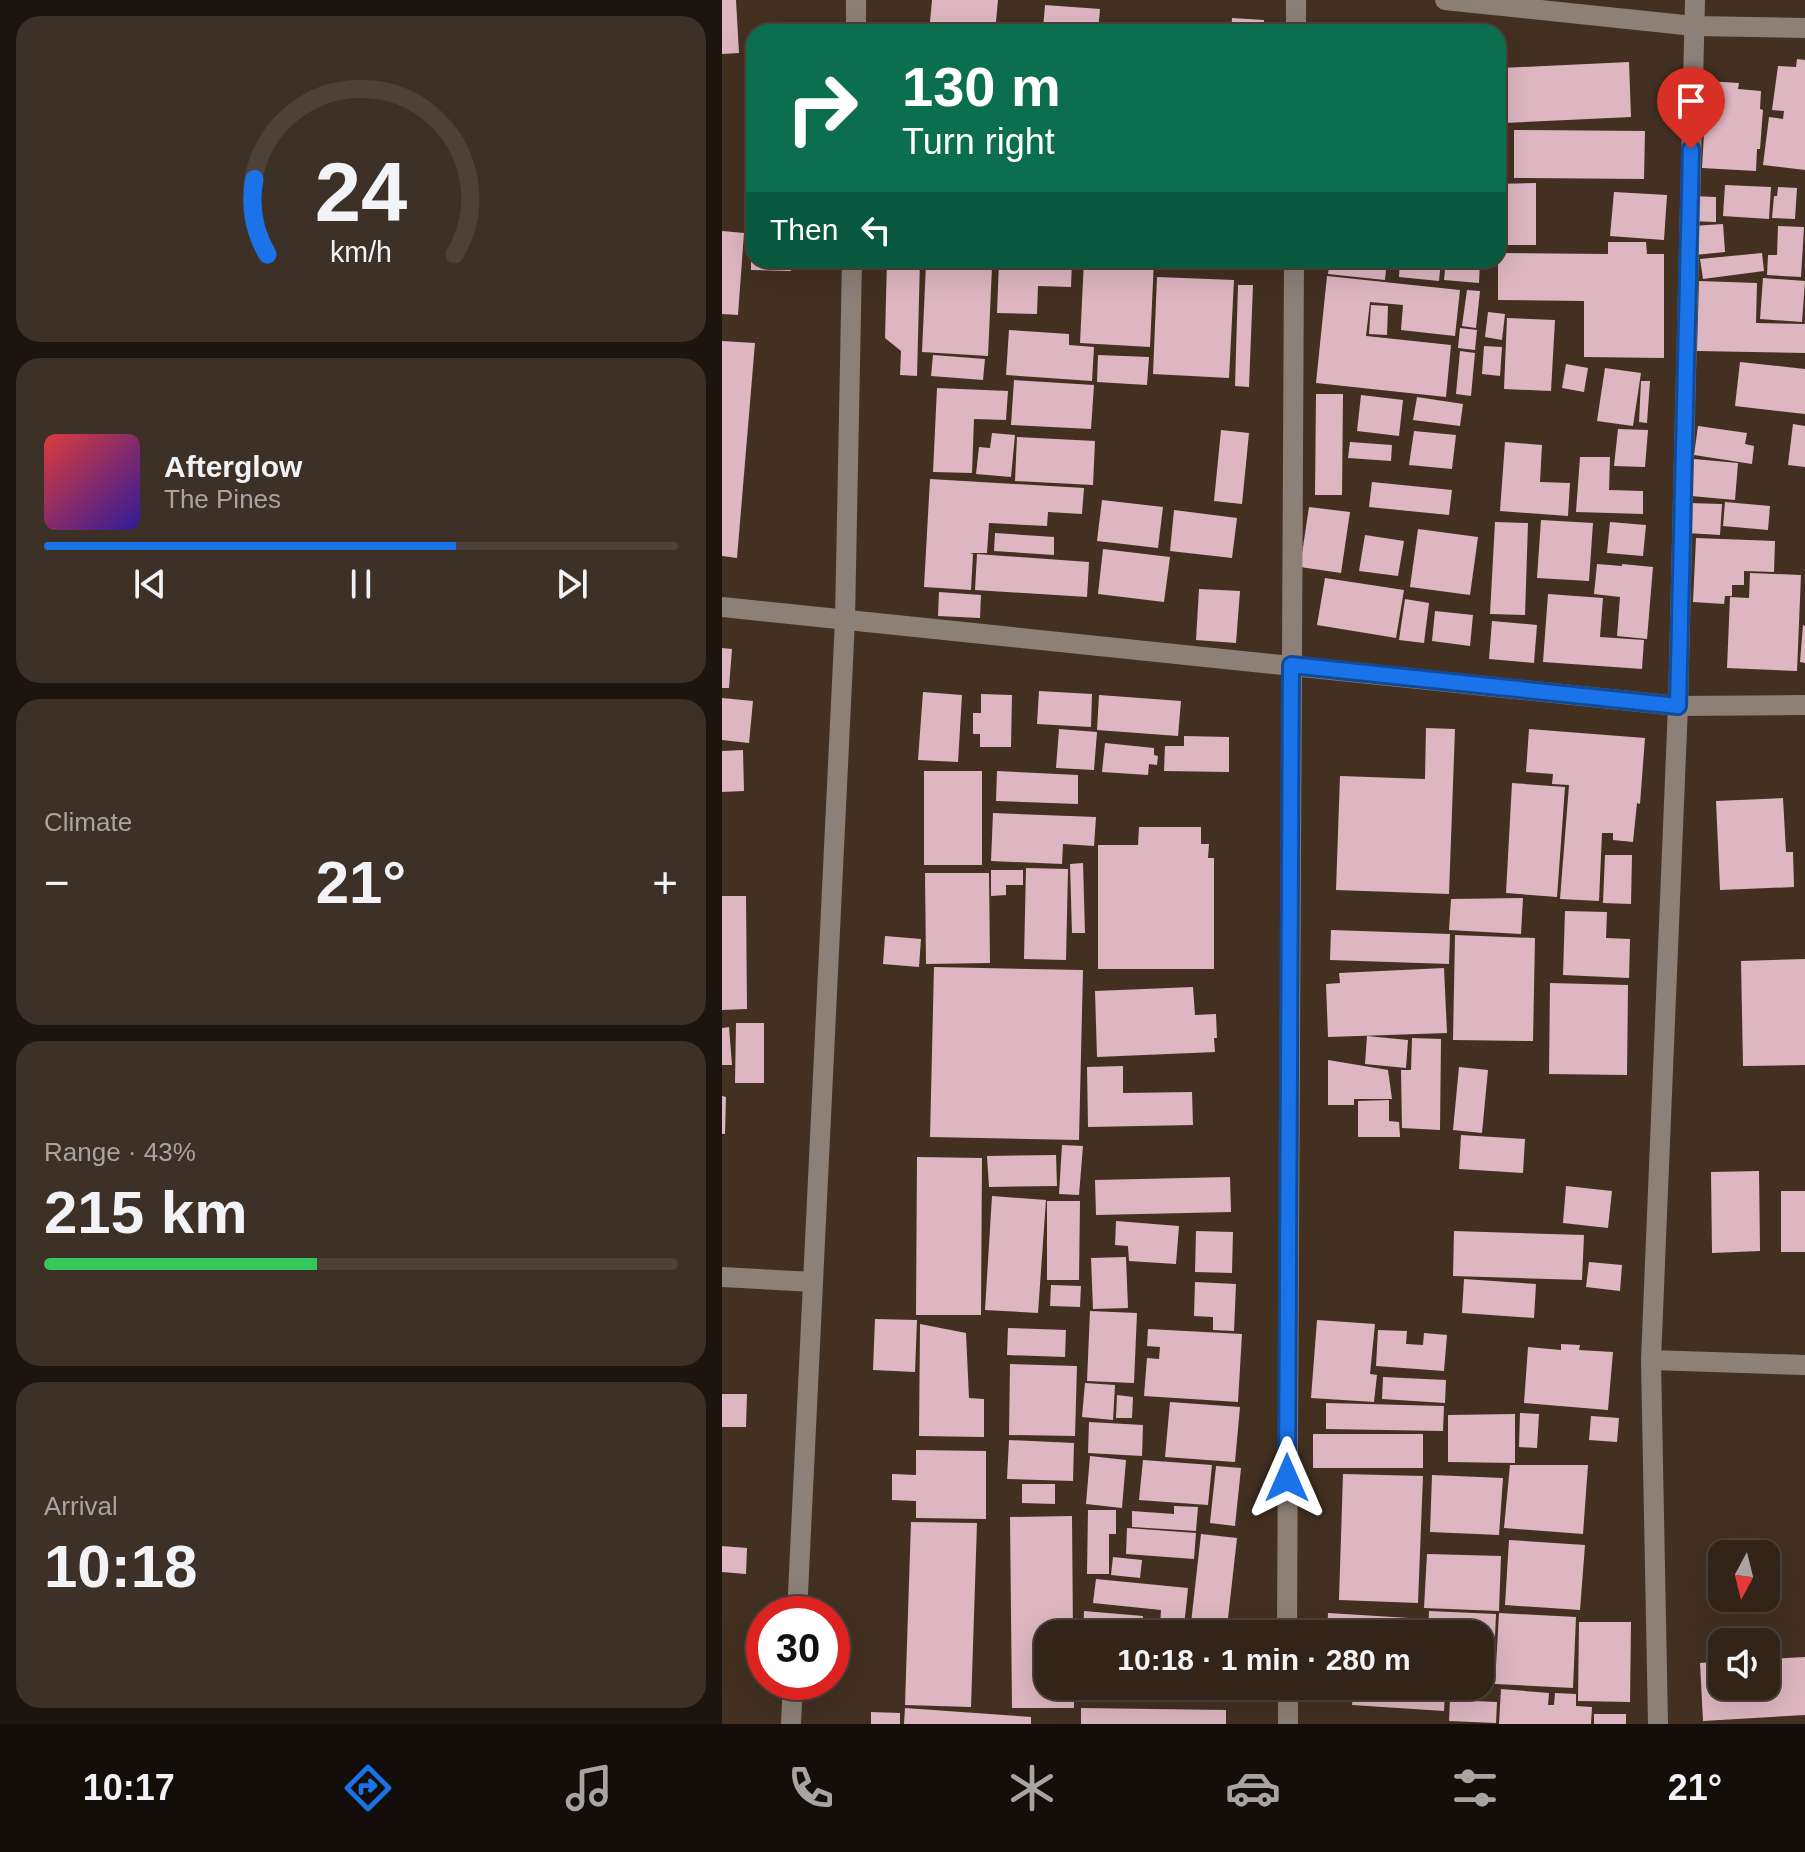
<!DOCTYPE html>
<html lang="en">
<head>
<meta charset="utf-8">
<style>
  body { margin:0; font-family:Helvetica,sans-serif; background:#3d3026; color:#f1f3f6; height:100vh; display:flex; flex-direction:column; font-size:30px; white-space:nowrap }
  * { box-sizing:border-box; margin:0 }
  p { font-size:26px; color:#a8a4a2 }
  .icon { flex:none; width:44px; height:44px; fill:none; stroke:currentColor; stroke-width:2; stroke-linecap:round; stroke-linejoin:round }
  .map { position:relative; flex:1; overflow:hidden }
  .drawer { display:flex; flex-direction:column; gap:16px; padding:16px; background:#1c140e; width:722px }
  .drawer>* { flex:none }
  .hud { position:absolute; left:24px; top:24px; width:760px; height:244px; border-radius:24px; box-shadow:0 8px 32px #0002,0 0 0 2px #4d4138; background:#0b6e4f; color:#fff; overflow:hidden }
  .needle { width:52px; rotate:187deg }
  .tools { position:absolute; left:986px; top:1540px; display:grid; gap:16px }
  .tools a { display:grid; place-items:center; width:72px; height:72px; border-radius:16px; background:#322419; box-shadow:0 8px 32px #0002,0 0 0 2px #4d4138; font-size:40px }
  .speed { position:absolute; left:24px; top:1596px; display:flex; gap:16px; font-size:40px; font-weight:700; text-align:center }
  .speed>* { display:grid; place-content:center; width:104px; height:104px; border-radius:50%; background:#322419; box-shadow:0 8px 32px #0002,0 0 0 2px #4d4138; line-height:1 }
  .speed .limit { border:12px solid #d22; background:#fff; color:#111 }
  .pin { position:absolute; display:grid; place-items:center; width:68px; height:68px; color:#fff; margin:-82px -34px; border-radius:50% 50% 50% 0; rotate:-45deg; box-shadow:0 0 8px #0007 }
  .pin .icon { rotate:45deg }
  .me { position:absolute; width:88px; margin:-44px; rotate:0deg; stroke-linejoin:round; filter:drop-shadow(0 0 6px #0008) }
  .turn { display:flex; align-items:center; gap:28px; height:168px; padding:0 24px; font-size:36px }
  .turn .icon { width:104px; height:104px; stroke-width:2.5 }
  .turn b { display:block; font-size:56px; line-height:68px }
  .then { display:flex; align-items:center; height:76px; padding:0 24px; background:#0003; gap:16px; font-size:30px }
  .big { font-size:60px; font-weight:700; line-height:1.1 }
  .drawer .card { flex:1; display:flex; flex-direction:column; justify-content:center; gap:12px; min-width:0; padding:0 28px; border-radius:24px; background:#3d3026 }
  .drawer .dial { align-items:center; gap:0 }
  .dial svg { height:208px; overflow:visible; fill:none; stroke:#4d4138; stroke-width:7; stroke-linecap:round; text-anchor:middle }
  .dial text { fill:#f1f3f6; stroke:none }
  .song { display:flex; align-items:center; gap:24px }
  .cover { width:96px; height:96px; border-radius:12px; background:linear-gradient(135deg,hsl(0 70% 55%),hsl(250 70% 35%)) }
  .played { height:8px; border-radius:4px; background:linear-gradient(90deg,#1a73e8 65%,#4d4138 65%) }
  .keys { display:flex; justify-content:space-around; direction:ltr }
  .heat { display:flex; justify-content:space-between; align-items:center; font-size:44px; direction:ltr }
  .charge { height:12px; border-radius:6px; background:linear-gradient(90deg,#34c759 43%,#4d4138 0) }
  .trip { position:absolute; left:312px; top:1620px; width:460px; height:80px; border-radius:24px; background:#322419; box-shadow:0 8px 32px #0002,0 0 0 2px #4d4138; font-weight:700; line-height:80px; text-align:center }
  .tabs { display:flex; height:128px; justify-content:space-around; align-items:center; background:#140e0a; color:#a8a4a2 }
  .tabs .icon { width:56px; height:56px }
  .tabs .selected { color:#1a73e8 }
  .tabs b { font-size:36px; color:#f1f3f6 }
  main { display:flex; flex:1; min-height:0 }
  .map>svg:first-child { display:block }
  .building { fill:#ddb6c1 }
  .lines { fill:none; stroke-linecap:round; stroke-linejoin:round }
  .minor { stroke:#8d8076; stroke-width:20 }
  .route-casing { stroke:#114b97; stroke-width:20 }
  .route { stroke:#1a73e8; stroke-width:14 }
</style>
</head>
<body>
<main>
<section class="drawer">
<div class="card dial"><svg viewBox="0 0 100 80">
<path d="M14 69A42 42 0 1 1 86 69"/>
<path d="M14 69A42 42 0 0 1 9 40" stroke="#1a73e8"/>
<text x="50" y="56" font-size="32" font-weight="700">24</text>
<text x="50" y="72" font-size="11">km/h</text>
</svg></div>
<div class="card">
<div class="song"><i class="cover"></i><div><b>Afterglow</b><p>The Pines</p></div></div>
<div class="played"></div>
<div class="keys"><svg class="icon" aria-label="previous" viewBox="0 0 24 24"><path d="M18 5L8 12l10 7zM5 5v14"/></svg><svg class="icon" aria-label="pause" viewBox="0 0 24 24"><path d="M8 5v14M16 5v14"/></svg><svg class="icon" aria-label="next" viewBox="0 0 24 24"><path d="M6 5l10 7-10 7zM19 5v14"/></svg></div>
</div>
<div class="card"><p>Climate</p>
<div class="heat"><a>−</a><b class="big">21°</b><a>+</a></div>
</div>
<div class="card"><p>Range · 43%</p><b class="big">215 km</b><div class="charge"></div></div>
<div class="card"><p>Arrival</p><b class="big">10:18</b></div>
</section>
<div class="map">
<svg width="1083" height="1724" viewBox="0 0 1083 1724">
  <rect width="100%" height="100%" fill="#433021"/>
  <g class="building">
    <path d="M0,0H14L17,53L0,54Z"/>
    <path d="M210,0H276L273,32H207Z"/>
    <path d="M323,5L378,9L376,32H301V28L321,29Z"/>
    <path d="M510,18L542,20L541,32H509Z"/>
    <path d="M381,23L418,25L417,32H381Z"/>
    <path d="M696,25L727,30L726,32H695Z"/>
    <path d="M1075,59L1083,60V170L1041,165L1047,117L1061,119L1062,111L1050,110L1056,66L1074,67Z"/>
    <path d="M907,62L909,117L783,123L779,68Z"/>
    <path d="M985,81L1017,83L1016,89L1039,91L1038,109L1041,110L1038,149H1035L1034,171L980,168Z"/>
    <path d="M792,130L923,131L922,179L792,178Z"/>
    <path d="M814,183V245H776V184Z"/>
    <path d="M1003,185L1049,187L1047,219L1001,216Z"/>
    <path d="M1056,187L1075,188L1073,219L1050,218L1052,196H1055Z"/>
    <path d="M892,192L945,195L942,240L888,236Z"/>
    <path d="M970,196L994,197V222L969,221Z"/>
    <path d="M1001,224L1003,252L973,255L970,226Z"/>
    <path d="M1056,226L1082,227L1079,277L1045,275L1046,255H1055Z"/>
    <path d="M0,231L22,233L16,315L0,314Z"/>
    <path d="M886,242H924L925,254H942V358L862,357V301L776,300V253L886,254Z"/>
    <path d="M29,252L32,253V260H70L69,271L29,270Z"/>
    <path d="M1040,253L1042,271L981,279L978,259Z"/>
    <path d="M165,260H198L195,376L178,375L179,351L163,338Z"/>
    <path d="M277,260H350L349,287L316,286L315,314L275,313Z"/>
    <path d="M362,260H432L428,347L358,343Z"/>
    <path d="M608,260H665L663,280L606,274Z"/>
    <path d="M678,260H719L717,281L677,277Z"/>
    <path d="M724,260H758L757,283L722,280Z"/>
    <path d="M204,264L270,267L266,356L200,352Z"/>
    <path d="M605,276L738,290L733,336L679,330L681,305L648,302L644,336L729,345L724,397L594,383Z"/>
    <path d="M435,277L512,280L507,378L431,374Z"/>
    <path d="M1041,278L1083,281L1080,322L1038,319Z"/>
    <path d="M977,281L1035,283L1034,323L1083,324V353L975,351Z"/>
    <path d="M516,285H531L527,387L513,386Z"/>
    <path d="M745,290L758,291L754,328L740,326Z"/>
    <path d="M649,305L666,306L665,335L647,334Z"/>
    <path d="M766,312L783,314L780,340L763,337Z"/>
    <path d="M785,318L833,320L829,391L782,389Z"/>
    <path d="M738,328L755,330L753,350L736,348Z"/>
    <path d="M287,330L347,334V345L372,347L370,381L284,375Z"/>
    <path d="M0,341L33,343L15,558L0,556Z"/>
    <path d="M762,346L780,347L778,376L760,374Z"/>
    <path d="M738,351L753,353L749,396L734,394Z"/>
    <path d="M211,355L263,359L261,380L209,376Z"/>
    <path d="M376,355L427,357L425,385L375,382Z"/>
    <path d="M1018,362L1083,369V414L1013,406Z"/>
    <path d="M844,364L866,368L862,392L840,388Z"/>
    <path d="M883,368L919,373L911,426L875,421Z"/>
    <path d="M292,380L372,385L369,429L289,425Z"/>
    <path d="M919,381H928L925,423L917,422Z"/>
    <path d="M215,388L286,391L284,420L252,419L250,473L211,472Z"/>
    <path d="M594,394H621L620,495H593Z"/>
    <path d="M639,395L681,400L677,436L635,431Z"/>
    <path d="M695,397L741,404L738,426L691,420Z"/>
    <path d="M1071,424L1083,426V467L1066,465Z"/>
    <path d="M976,426L1025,433L1023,444L1032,446L1030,464L972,455Z"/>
    <path d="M896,429L926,430L923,467L892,466Z"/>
    <path d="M499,430L527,433L520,504L492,501Z"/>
    <path d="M692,431L734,435L730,469L687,465Z"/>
    <path d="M270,433L293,435L289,477L254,474L257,447L268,448Z"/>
    <path d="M295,437L373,441L371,485L293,481Z"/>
    <path d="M628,442L670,445L669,461L626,458Z"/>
    <path d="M783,442L820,445L818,482L848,483L846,516L778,511Z"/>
    <path d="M858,457H888L887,490L921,491V514L854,512Z"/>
    <path d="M972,459L1016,463L1013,500L969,496Z"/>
    <path d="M208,479L362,488L360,514L326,512L325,526L267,523L265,553H248L251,554L249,590L202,587Z"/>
    <path d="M650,482L730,490L727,515L647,507Z"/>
    <path d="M380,500L441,507L436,548L375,541Z"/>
    <path d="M1003,502L1048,506L1046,530L1001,526Z"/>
    <path d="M967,503L1000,504L998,535L965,533Z"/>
    <path d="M587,507L628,512L619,573L578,567Z"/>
    <path d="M452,510L515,518L510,558L448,551Z"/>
    <path d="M819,520L871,523L867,581L815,578Z"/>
    <path d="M773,522L806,523L803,615L768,614Z"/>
    <path d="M888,522L924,525L921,556L885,553Z"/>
    <path d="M696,529L756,537L748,595L688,587Z"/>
    <path d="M273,533L332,537V555L272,551Z"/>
    <path d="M643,535L682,541L676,576L637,571Z"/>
    <path d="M974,538L1053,541L1052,572L1022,571V585H1010V596H1003L1002,604L971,602Z"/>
    <path d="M381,549L448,557L442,602L376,594Z"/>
    <path d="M255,554L367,562L365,597L253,590Z"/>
    <path d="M875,564L900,566V564L931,567L925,639L895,636L898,597L872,594Z"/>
    <path d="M1028,573L1079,575L1075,671L1005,668L1008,597L1027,598Z"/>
    <path d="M603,578L682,590L674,638L595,625Z"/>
    <path d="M477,589L518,591L514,643L474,640Z"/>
    <path d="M217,592L259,595L258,618L216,616Z"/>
    <path d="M826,594L881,598L878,637L922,640L920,669L821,662Z"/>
    <path d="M683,599L707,603L702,643L677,640Z"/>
    <path d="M713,611L751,615L748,646L710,641Z"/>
    <path d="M770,621L815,625L812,663L767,659Z"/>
    <path d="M1081,625L1083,626V663L1078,662Z"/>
    <path d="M0,648L10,649L7,688H0Z"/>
    <path d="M317,691L370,694L369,727L315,724Z"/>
    <path d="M201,692L240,695L236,762L196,760Z"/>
    <path d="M259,694L290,695L289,747H258V734H251V713H259Z"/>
    <path d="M377,695L459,701L456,736L375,730Z"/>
    <path d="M0,698L31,701L27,743L0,740Z"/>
    <path d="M704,728L733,729L727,894L614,890L618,776L703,779Z"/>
    <path d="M337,729L375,732L372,770L334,768Z"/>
    <path d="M807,729L923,738L918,804L915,803L911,842L891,840V833H880L877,901L838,899L847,785L830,784L831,774L804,772Z"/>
    <path d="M462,736L507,737V772L442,771L443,746H462Z"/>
    <path d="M383,743L432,748V755L436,756L435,765L427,764L426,775L380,772Z"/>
    <path d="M21,750L22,791L0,792V751Z"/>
    <rect x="202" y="771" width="58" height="94"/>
    <path d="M275,771L356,775V804L274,801Z"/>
    <path d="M790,783L843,787L835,897L784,893Z"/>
    <path d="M1061,798L1064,852H1071L1072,887L998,890L994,801Z"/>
    <path d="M271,813L374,817L372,846L341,844L340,864L269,861Z"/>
    <path d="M417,827H479V844H487L486,858H492V969H376V845H416Z"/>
    <path d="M883,855H910L909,904L881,903Z"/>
    <path d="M361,863L363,933H350L348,864Z"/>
    <path d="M304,868L346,869L344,960L302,959Z"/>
    <path d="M269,870H301V885H284V895L269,896Z"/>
    <path d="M203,873H267L268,963L204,964Z"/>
    <path d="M0,896H24L25,1009L0,1010Z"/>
    <path d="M801,898L799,934L727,930L729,899Z"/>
    <path d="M843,911L885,912L884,938L908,939L907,978L841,975Z"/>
    <path d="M609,930L728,934L727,964L608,960Z"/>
    <path d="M733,935L813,938L811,1041L731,1040Z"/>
    <path d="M163,936L199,939L197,967L161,964Z"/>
    <path d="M1083,959V1065L1021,1066L1019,961Z"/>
    <path d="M212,967L361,970L357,1140L208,1137Z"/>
    <path d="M722,968L725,1033L606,1037L604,984L618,983L617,973Z"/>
    <path d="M828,983L906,985L905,1075L827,1074Z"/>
    <path d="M471,987L473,1015L494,1014L495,1038H492L493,1052L375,1057L373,991Z"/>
    <path d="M14,1023H42V1083H13Z"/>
    <path d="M7,1027L10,1065H0V1028Z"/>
    <path d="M645,1036L686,1040L684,1068L643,1064Z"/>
    <path d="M690,1038L719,1039L718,1130L680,1128L679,1070H689Z"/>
    <path d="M606,1060L666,1070L670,1099H632V1105H606Z"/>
    <path d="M401,1066V1093L470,1092L471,1125L366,1127L365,1067Z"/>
    <path d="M737,1067L766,1070L760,1133L731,1130Z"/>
    <path d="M0,1096L4,1097L3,1134H0Z"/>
    <path d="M667,1100V1121L677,1122L678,1137H636V1101Z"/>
    <path d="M739,1135L803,1139L801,1173L737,1169Z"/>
    <path d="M340,1145L361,1146L357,1195L337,1194Z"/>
    <path d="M334,1155L335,1186L267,1187L265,1156Z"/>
    <path d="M195,1157L260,1158L259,1315H194Z"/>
    <path d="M1037,1171L1038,1251L990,1253L989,1172Z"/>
    <path d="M508,1177L509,1212L374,1215L373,1180Z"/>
    <path d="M844,1186L890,1191L886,1228L841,1223Z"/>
    <rect x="1059" y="1191" width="24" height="61"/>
    <path d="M270,1196L324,1200L316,1313L263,1310Z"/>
    <path d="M325,1201H358L357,1280H325Z"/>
    <path d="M394,1221L457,1226L454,1264L407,1261L406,1246L393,1245Z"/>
    <path d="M474,1231L511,1232L510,1273L473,1272Z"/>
    <path d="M732,1231L862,1235L860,1280L731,1276Z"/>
    <path d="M404,1257L406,1308L371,1309L369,1258Z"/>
    <path d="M867,1262L900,1265L898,1291L864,1287Z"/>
    <path d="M742,1279L814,1284L812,1318L740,1313Z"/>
    <path d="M473,1282L514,1284L512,1331L491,1330V1317L472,1316Z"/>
    <path d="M329,1285L359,1286L358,1307L328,1306Z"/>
    <path d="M368,1311L415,1313L412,1383L365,1381Z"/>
    <path d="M153,1319L195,1320L193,1372L151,1370Z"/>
    <path d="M595,1320L653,1324L648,1374L655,1375L652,1402L589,1398Z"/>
    <path d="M198,1324L244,1333L247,1398L262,1399V1437L197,1436Z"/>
    <path d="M286,1328L344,1330L343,1357L285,1355Z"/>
    <path d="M426,1329L520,1334L516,1402L422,1396L425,1358L437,1359L438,1347L425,1346Z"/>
    <path d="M656,1330L685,1331L684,1344L701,1345L702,1333L725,1335L722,1371L654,1366Z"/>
    <path d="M839,1344L858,1345L857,1350L891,1352L886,1410L802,1403L806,1347L839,1350Z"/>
    <path d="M288,1364L355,1366L353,1436L287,1435Z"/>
    <path d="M661,1377L724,1380L723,1403L660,1399Z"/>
    <path d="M363,1383L393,1385L391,1420L360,1417Z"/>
    <path d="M0,1394H25L24,1427H0Z"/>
    <path d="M395,1395L411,1397L410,1418H394Z"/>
    <path d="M448,1402L518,1407L513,1462L443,1457Z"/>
    <path d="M604,1403L722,1406L721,1431L604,1429Z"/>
    <path d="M798,1413L817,1414L815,1448L797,1447Z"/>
    <path d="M793,1414V1463L726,1462V1415Z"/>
    <path d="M869,1416L897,1418L895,1442L867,1440Z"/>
    <path d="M367,1422L421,1425L420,1456L366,1453Z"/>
    <rect x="591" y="1434" width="110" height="34"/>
    <path d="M287,1440L352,1443L351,1481L285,1479Z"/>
    <path d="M194,1450L264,1451V1519L194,1518V1501L170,1500V1474L194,1475Z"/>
    <path d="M368,1456L404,1460L400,1508L364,1504Z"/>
    <path d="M421,1460L490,1465L486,1505L417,1500Z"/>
    <path d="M788,1465H866L861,1534L782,1528Z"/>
    <path d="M494,1466L519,1468L513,1526L488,1523Z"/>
    <path d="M621,1474L701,1476L696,1603L617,1600Z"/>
    <path d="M710,1475L781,1478L777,1535L708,1532Z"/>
    <path d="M300,1484H333V1504L300,1503Z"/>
    <path d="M452,1506L476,1507L474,1531L410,1527V1511L452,1514Z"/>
    <path d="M366,1510H394V1534H387V1574H365Z"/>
    <path d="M350,1516L351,1634H326V1686H352V1708H290L288,1517Z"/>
    <path d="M189,1522L255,1523L249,1707L183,1705Z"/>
    <path d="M405,1528L474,1533L472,1559L404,1554Z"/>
    <path d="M479,1534L515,1538L505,1627L469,1623Z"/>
    <path d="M787,1540L863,1545L858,1610L783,1605Z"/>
    <path d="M0,1546L25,1548L24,1574L0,1572Z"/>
    <path d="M705,1554L779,1556L777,1611L702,1608Z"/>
    <path d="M391,1557L420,1560L418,1578L389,1575Z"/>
    <path d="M374,1579L466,1588L462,1627L438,1625L439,1610L371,1603Z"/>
    <path d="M362,1611L421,1616L420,1634H361Z"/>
    <path d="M707,1611L774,1614L772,1659H758V1634H706Z"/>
    <path d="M606,1613L704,1619L703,1634H605Z"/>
    <path d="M777,1613L854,1617L851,1688L773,1684Z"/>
    <path d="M857,1622H909L908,1702L856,1701Z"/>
    <path d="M1083,1657V1715L981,1721L978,1663L1000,1661V1686H1044V1659Z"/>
    <path d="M357,1686H379V1689H373V1699L357,1700Z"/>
    <path d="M632,1686H746V1693L723,1692L722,1711L630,1705Z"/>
    <path d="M779,1689L827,1693L826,1705H832L833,1693L854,1694V1706L870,1707L869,1724H777Z"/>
    <path d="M728,1700L775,1702L774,1723L727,1721Z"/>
    <path d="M183,1708L309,1717V1724H182Z"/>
    <path d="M359,1708L504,1710V1724H359Z"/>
    <path d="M149,1712L178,1713V1724H149Z"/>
    <rect x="872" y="1714" width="32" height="10"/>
  </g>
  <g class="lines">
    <g class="minor">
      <path d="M723,0L972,26L1083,28"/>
      <path d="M134,32V0"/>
      <path d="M574,32V0"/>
      <path d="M0,607L956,706L1083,705"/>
      <path d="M0,1277L91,1282"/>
      <path d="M929,1360L1083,1365"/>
      <path d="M75,1614L123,620L130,260"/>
      <path d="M565,1634L572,260"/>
      <path d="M566,1686V1724"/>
      <path d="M69,1724L71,1682"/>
      <path d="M936,1724L929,1360L956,706L973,0"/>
    </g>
  </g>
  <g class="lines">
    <g class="route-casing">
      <path id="route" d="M565,1478L569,665L956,706L969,149"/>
    </g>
    <use href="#route" class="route"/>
  </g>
</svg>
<div class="tools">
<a><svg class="needle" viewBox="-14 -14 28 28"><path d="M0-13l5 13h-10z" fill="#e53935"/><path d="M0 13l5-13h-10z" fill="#a8a4a2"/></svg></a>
<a><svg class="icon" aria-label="sound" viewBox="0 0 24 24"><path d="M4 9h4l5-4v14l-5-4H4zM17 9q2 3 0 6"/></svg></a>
</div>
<div class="speed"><div class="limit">30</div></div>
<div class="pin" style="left:969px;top:149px;background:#d93025"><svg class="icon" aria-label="arrive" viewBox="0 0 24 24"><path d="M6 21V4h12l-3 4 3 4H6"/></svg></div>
<svg class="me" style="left:565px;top:1478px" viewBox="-20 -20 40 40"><path d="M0-17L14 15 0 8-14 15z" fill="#1a73e8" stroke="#fff" stroke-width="4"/></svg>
<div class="trip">10:18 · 1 min · 280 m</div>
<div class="hud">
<div class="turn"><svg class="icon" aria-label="right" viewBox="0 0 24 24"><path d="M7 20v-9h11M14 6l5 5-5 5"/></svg><div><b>130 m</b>Turn right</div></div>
<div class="then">Then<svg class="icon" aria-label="left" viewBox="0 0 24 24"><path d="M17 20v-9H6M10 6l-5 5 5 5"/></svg></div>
</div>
</div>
</main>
<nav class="tabs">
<b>10:17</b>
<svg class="icon selected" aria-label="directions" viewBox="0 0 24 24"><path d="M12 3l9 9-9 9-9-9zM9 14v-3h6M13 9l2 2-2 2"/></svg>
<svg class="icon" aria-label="music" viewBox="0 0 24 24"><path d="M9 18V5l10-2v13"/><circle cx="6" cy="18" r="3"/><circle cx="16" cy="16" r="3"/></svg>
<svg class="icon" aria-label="phone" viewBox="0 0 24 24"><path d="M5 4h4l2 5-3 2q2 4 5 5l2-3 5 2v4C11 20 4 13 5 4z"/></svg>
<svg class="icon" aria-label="climate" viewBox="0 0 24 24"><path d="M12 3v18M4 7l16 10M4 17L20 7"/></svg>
<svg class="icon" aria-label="car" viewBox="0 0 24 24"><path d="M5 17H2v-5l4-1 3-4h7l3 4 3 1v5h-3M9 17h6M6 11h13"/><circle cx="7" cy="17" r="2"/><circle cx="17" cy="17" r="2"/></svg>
<svg class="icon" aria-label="filters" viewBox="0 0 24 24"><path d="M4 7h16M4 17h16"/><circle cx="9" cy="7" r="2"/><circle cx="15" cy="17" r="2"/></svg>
<b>21°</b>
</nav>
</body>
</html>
